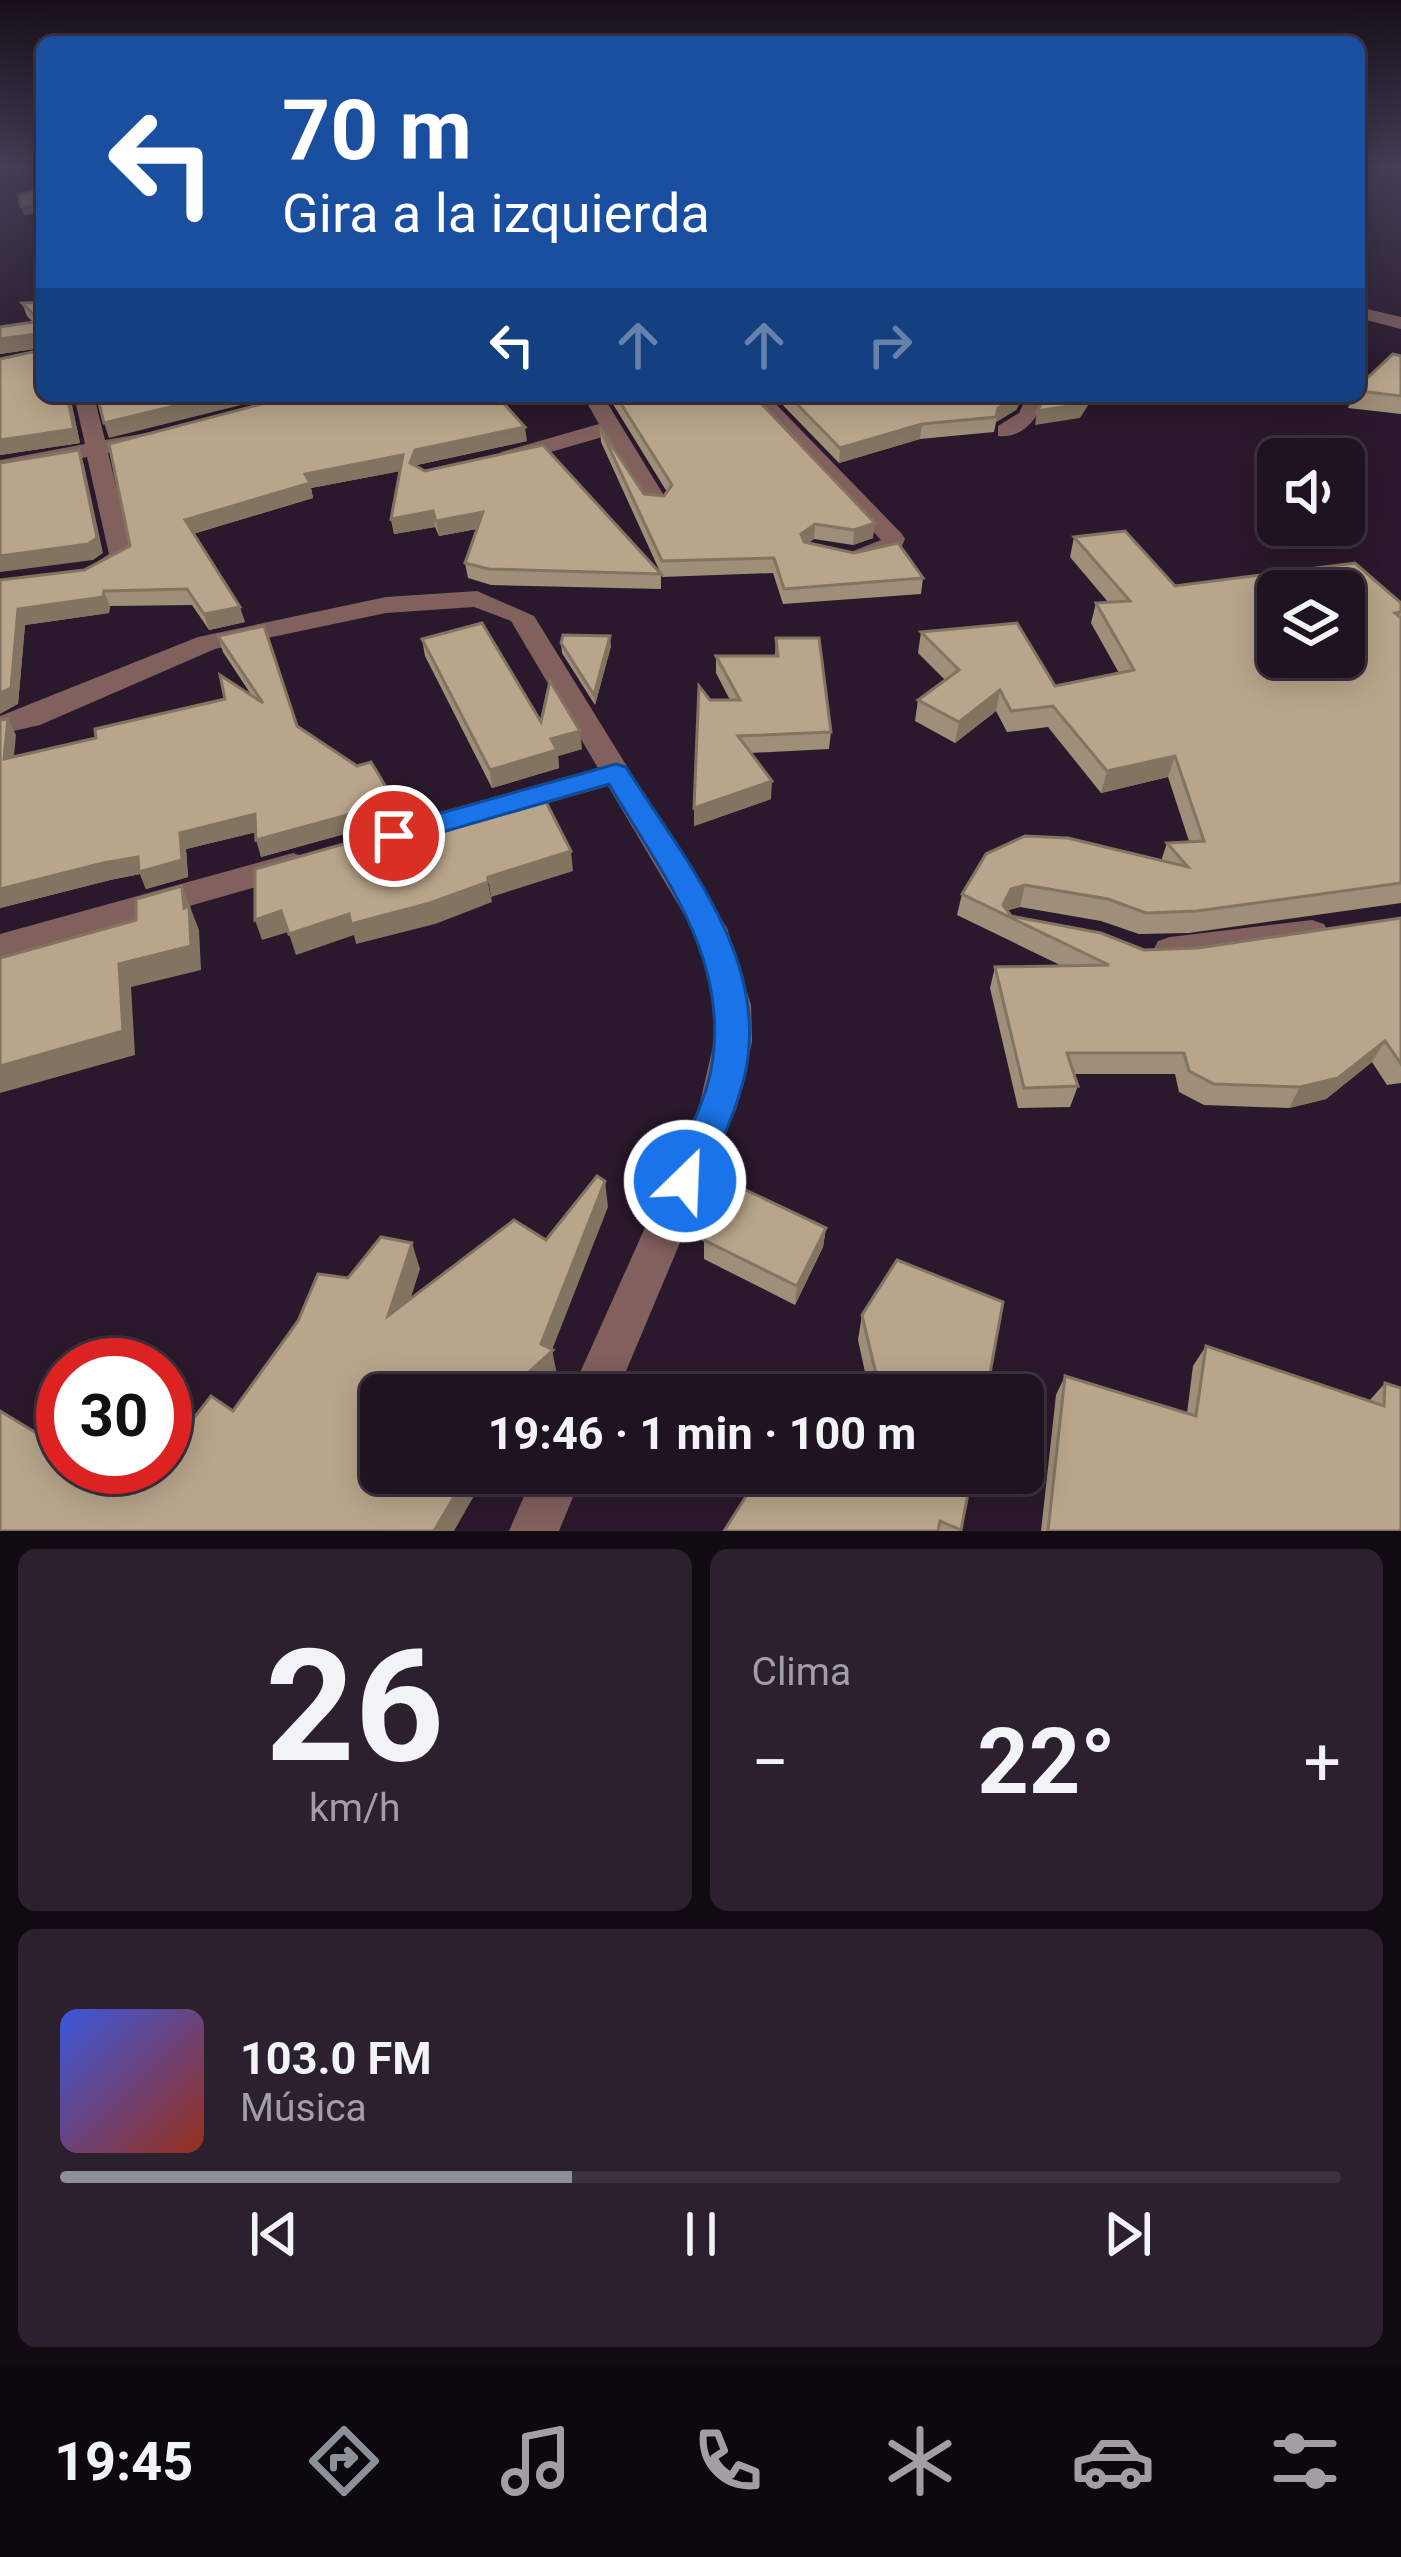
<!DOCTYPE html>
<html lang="es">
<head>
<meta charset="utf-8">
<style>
  body { margin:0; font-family:Roboto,sans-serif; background:#2d202e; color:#f1f3f6; height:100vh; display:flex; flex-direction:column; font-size:45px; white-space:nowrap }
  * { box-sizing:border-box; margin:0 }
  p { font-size:39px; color:#a29ea5 }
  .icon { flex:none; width:66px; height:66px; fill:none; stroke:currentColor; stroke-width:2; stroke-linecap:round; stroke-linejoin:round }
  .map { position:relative; height:1531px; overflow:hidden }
  .panel { display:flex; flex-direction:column; gap:18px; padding:18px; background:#120a12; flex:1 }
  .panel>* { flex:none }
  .banner { position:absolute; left:36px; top:36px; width:1329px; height:366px; border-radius:18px; box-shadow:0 6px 30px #0003,0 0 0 3px #3d323f; background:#1a4fa0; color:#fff; overflow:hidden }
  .tools { position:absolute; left:1257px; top:438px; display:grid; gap:24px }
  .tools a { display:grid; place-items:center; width:108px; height:108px; border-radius:18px; background:#201321; box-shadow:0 6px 30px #0003,0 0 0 3px #3d323f; font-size:60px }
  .speed { position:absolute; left:36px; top:1338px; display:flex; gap:24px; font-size:60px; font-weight:700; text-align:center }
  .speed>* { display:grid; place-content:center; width:156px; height:156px; border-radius:50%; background:#201321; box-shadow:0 6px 30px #0003,0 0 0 3px #3d323f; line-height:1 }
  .speed .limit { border:18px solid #d22; background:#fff; color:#111 }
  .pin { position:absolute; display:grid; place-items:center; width:102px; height:102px; color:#fff; margin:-51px; border:6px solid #fff; border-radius:50%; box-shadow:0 3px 12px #0007 }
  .me { position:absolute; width:132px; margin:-66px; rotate:24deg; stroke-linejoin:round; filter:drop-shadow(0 0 9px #0008) }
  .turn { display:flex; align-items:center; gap:42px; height:252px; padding:0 48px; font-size:54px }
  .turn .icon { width:156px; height:156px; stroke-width:2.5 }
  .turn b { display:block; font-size:84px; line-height:102px }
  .lanes { display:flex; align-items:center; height:114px; padding:0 48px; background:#0003; justify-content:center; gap:60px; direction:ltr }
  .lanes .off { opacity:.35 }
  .big { font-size:90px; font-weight:700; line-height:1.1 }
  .panel .widget { flex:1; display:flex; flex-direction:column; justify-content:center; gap:18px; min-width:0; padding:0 42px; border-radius:18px; background:#2d202e }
  .panel .dial { align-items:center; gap:0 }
  .dial b { font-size:156px; line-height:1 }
  .song { display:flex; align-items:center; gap:36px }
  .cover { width:144px; height:144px; border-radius:18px; background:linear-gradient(135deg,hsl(230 70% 55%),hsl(10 70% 35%)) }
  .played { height:12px; border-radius:6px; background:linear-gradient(90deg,#8c9099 40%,#3d323f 40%) }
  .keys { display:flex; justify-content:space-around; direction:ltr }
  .heat { display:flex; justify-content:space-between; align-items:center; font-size:66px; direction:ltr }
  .panel .tiles { flex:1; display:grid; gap:18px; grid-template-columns:1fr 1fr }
  .widget:last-child { grid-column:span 2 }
  .trip { position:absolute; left:360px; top:1374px; width:684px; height:120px; border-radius:18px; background:#201321; box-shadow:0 6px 30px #0003,0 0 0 3px #3d323f; font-weight:700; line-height:120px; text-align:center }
  .menu { display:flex; height:192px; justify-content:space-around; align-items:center; background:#0d080d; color:#a29ea5 }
  .menu .icon { width:84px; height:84px }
  .menu .on { color:#8c9099 }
  .menu b { font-size:54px; color:#f1f3f6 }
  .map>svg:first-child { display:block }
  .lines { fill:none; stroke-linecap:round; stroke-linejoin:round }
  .minor { fill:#81605e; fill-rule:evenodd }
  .wall { fill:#9f8e78 }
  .shaded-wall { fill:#827461 }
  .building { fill:#b9a58b; stroke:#827461; stroke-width:3; fill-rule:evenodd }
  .route { fill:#1a73e8; stroke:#114b97; stroke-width:3 }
</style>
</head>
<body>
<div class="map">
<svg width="1401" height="1531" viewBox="0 0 1401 1531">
  <rect width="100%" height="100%" fill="#2a192c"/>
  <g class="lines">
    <g class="minor">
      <path d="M1359,307L1401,317V329L1359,318Z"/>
      <path d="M74,396H94L105,440L147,433L158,439L108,453L133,554L127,568L95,578L83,571L109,554L87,457L0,474V460L85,444Z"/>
      <path d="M583,396H603L668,502L664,507H648L606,436L509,464L501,462V452L599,424Z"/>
      <path d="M747,396H768L902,534L905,539L899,553L857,565L848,563V553L881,540Z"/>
      <path d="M1027,396H1047C1038,417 1024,439 998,436V426L1019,413Z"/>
      <path d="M477,591L534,616L727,928L751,1005L752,1042L737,1107L616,1395H570L699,1107L714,1042L715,1005L698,938L608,786L379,851L368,848L363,840L368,832L598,768L511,621L474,607L386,613L215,649L40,725L0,734V716L198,637L386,597Z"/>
      <path d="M293,853L305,857L309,865L305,873L0,960V934Z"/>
      <path d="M1312,920L1324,924L1329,933L1324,942L1312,946L1170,965L1158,961L1153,951L1158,941L1170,937Z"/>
      <path d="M534,1473H583L559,1531H509Z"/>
    </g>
  </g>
  <g class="wall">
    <path d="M42,302V396H70L80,443L0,455V359L42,350L41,348L0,354V327L33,322L27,316L22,303Z"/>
    <path d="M1401,356V414L1348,408L1353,396H1359V386Z"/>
    <path d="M608,396H754L873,538L853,545L814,539L808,543L923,578L921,594L783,604L773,573L662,577L661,574V589L491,585L468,578L465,563L477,529L439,536L435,527L394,534L391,519L400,471L311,488L313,498L193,534L245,622L209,630L192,605L110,606L109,613L25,625L18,704L0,580L84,570L130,546L109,444L527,441L417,465L416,466L661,574L601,442L600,428L644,494L664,496L667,492Z"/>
    <path d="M774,396H1024L1016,410L996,422L994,432L920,439L839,463Z"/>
    <path d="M1074,537L1175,586L1401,603V903L1189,933L1139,934L1101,921L1020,907L1007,910L1011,916L1144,950L1198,948L1401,918V1083L1387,1085L1372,1062L1326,1099L1289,1108L1204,1105L1179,1092L1175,1074H1074L1078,1086L1070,1107L1018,1108L990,988L995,967L1060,965L957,915L962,894L1161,861L1167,843L1189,841L1168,777L1101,793L1048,727L1007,732L996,711L955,743L915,721L918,700L945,680L918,653L921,632L1055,686L1119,673L1091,623L1096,603L1108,602L1070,557Z"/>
    <path d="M218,636L297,726L399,819L261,857L256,832L186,849L188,877L146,889L140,874L110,880L0,908L16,735L14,757L96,738L252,696L223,652Z"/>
    <path d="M776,638L831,732L829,749L751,753L771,799L694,826L710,700H730L716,673V656H775Z"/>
    <path d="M422,639L541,722L582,749L558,756L559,768L492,788L425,656Z"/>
    <path d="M561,643L611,646L595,705L562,653Z"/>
    <path d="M826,1228L823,1247L795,1305L704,1259V1240Z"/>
    <path d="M862,1315L986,1395H870L858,1340Z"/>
    <path d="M1206,1346L1369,1401L1385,1383L1401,1531H1041L1056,1395L1065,1376L1187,1413L1193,1366Z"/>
    <path d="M972,1473L961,1531H724Z"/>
  </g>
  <g class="shaded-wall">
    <path d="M42,205V213L24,215L21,207Z"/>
    <path d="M37,334L41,348L0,354V339Z"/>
    <path d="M67,396H70L80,443L0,455V440Z"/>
    <path d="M216,396H277L109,438L104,423Z"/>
    <path d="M1018,396H1024L1016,410L996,422L998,408Z"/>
    <path d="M1088,396H1094L1080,418L1035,425L1037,411Z"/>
    <path d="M922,424L920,439L839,463L840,448Z"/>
    <path d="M525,427L527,441L417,465L413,478L410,463L415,450Z"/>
    <path d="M79,450L84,465L103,553L93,560L0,572V556Z"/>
    <path d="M403,455L406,470L311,488L313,498L189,535L185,520L305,474Z"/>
    <path d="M433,511L435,527L394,534L391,519Z"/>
    <path d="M483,512L485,527L439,536L436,521Z"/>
    <path d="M875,523L873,538L853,545L854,530Z"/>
    <path d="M815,524L814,539L800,549L801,534Z"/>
    <path d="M104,591L110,606L109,613L25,625L18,704L0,714V693L18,609Z"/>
    <path d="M240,607L245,622L209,630L204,614Z"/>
    <path d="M610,636L611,646L595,705L594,695Z"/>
    <path d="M1000,690L996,711L955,743L959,722Z"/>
    <path d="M8,719L16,735L12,776L4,759Z"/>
    <path d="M580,731L582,749L558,756L559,768L492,788L490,770L551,739Z"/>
    <path d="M1175,756L1168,777L1101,793L1107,771Z"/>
    <path d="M772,781L771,799L694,826V808Z"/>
    <path d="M395,802L399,819L261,857L256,840Z"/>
    <path d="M255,814L261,831L186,849L188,877L146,889L140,874L110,880L0,908V889L180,833Z"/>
    <path d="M571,851L573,871L491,897L488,877Z"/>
    <path d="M488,882L492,902L435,924L356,944L354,935L296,955L289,934L349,914Z"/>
    <path d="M1025,885L1020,907L1006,911L1003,905L1011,889Z"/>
    <path d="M182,886L199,930L201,970L131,987L135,1055L0,1093V1066L184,908Z"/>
    <path d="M281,911L288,932L262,940L255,920Z"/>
    <path d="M1385,1041L1372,1062L1326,1099L1289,1108L1300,1087Z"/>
    <path d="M605,1181L608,1207L552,1350L557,1374L535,1395H504L541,1344Z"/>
    <path d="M826,1228L823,1247L795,1305L797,1286Z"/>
    <path d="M412,1243L420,1269L397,1341L388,1316Z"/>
    <path d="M468,1473H487L454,1531H434Z"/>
  </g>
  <g class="building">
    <path d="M42,187V205L21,207L18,195Z"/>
    <path d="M42,302V396H67L74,429L0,440V359L42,350L37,334L0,339V327L40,321L22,303Z"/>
    <path d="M1393,354L1401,356V396L1359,391V386Z"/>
    <path d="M97,396H216L104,423Z"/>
    <path d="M292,396H497L525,427L415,450L410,463L425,471L543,445L661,574L489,569L465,563L483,512L436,521L433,511L391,519L403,455L305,474L310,483L185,520L240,607L204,614L187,589L104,591L103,597L18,609L11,688L0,693V580L84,570L130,546L109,444Z"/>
    <path d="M616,396H754L875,523L854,530L815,524L801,534L804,542L854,553L898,543L923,578L784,589L774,558L662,561L600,428L644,494L664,496L672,485Z"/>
    <path d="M789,396H1018L998,408L996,417L922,424L840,448Z"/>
    <path d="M1046,396H1088L1083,404L1037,411Z"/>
    <path d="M79,450L97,538L88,544L0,556V463Z"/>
    <path d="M1125,531L1175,586L1355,563L1401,603V612L1395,613L1401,618V883L1197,911L1146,913L1108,899L1025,885L1011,889L1003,905L1011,916L1101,933L1144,950L1198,948L1401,918V1064L1385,1041L1338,1078L1300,1087L1214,1084L1189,1071L1184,1053H1067L1078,1086L1024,1088L995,967L1109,965L962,894L986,854L1025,836L1068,838L1188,867L1167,843L1204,841L1175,756L1107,771L1053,706L1011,711L1000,690L959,722L918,700L959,670L921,632L1017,623L1055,686L1134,670L1096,603L1130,601L1074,537ZM1278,591H1344V657H1278Z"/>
    <path d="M482,623L541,722L550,681L580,731L551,739L557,750L490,770L422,639Z"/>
    <path d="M264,626L297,726L357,766L371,762L395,802L256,840L255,814L180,833L182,860L139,872L138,857L103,863L0,889V720L8,719L4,759L96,738L95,729L225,699L220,675L263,703L218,636Z"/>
    <path d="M563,635L610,636L594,695L561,643Z"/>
    <path d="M776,638H819L831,732L738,736L772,781L694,808L699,686L710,700H740L716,656H778Z"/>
    <path d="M545,800L571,851L488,877V882L430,903L351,924L349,914L289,934L281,911L255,920V869L411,825L419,837Z"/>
    <path d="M182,886L184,908L189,906L191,946L119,964L123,1031L0,1066V958L136,920V899Z"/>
    <path d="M597,1176L605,1181L541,1344L553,1350L504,1395H381V1473H468L434,1531H0V1411L63,1449V1467H92L135,1493L155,1467H165V1455L211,1396L233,1411L298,1321L318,1274L348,1278L381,1237L412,1243L388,1316L514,1220L546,1240Z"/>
    <path d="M735,1185L826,1228L797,1286L704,1240Z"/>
    <path d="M897,1260L1003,1302L986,1395H881L862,1315Z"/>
    <path d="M1206,1346L1384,1406L1385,1383L1401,1388V1531H1048L1065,1376L1196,1416Z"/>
    <path d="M814,1390L829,1395H811Z"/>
    <path d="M761,1473H972L961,1530L940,1521L938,1531H724Z"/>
  </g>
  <linearGradient id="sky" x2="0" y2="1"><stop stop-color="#170e18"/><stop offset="0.44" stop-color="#443e56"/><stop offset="1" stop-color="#443e56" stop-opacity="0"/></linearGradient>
  <rect width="1401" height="381" fill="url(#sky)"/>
  <path class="route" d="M616,764L626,767C682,857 771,959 745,1074C736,1113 715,1156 698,1193L685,1198L672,1193L666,1181C681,1146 704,1107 711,1070C732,959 662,875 609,784L394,846L380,836L384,829Z"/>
</svg>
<div class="tools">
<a><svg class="icon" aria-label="sound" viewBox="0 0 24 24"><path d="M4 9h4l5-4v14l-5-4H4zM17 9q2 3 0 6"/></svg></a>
<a><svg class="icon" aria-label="layers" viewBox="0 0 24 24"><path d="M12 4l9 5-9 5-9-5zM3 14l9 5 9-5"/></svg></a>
</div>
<div class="speed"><div class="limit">30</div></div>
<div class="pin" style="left:394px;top:836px;background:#d93025"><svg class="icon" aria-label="arrive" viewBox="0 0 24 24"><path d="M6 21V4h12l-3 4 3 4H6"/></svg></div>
<svg class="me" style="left:685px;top:1181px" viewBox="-20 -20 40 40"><circle r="17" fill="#1a73e8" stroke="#fff" stroke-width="3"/><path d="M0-11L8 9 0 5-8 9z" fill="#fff"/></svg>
<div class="trip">19:46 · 1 min · 100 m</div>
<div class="banner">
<div class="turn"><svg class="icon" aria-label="left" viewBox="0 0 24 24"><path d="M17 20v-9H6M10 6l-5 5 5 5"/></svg><div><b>70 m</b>Gira a la izquierda</div></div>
<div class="lanes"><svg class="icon" aria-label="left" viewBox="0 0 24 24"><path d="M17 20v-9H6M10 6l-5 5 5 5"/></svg><svg class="icon off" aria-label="ahead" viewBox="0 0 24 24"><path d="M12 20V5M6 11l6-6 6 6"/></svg><svg class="icon off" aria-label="ahead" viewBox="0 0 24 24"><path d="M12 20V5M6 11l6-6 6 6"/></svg><svg class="icon off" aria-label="right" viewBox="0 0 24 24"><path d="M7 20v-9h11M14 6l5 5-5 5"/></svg></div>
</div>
</div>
<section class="panel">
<div class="tiles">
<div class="widget dial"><b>26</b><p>km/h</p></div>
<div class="widget"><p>Clima</p>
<div class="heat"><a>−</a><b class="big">22°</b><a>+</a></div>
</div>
<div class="widget">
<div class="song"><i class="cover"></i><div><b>103.0 FM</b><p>Música</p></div></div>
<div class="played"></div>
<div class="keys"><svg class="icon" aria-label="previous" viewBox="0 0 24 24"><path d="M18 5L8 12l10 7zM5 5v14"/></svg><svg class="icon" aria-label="pause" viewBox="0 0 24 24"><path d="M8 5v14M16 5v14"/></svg><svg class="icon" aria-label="next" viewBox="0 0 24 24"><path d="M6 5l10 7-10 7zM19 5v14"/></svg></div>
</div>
</div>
</section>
<nav class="menu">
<b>19:45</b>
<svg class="icon on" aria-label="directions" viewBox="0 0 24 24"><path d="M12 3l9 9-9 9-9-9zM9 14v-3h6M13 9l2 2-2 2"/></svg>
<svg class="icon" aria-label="music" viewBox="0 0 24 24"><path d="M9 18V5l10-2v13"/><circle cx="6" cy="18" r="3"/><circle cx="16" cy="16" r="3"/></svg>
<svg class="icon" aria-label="phone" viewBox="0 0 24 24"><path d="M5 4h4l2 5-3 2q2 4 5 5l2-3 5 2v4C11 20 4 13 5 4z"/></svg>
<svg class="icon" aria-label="climate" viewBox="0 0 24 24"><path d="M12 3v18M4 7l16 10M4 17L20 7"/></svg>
<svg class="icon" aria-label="car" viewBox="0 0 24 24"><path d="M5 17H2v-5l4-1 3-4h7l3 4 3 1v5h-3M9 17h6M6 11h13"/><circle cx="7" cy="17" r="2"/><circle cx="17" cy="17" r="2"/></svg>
<svg class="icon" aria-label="filters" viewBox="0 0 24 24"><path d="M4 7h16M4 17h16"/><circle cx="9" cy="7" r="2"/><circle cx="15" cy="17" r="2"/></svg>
</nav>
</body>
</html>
